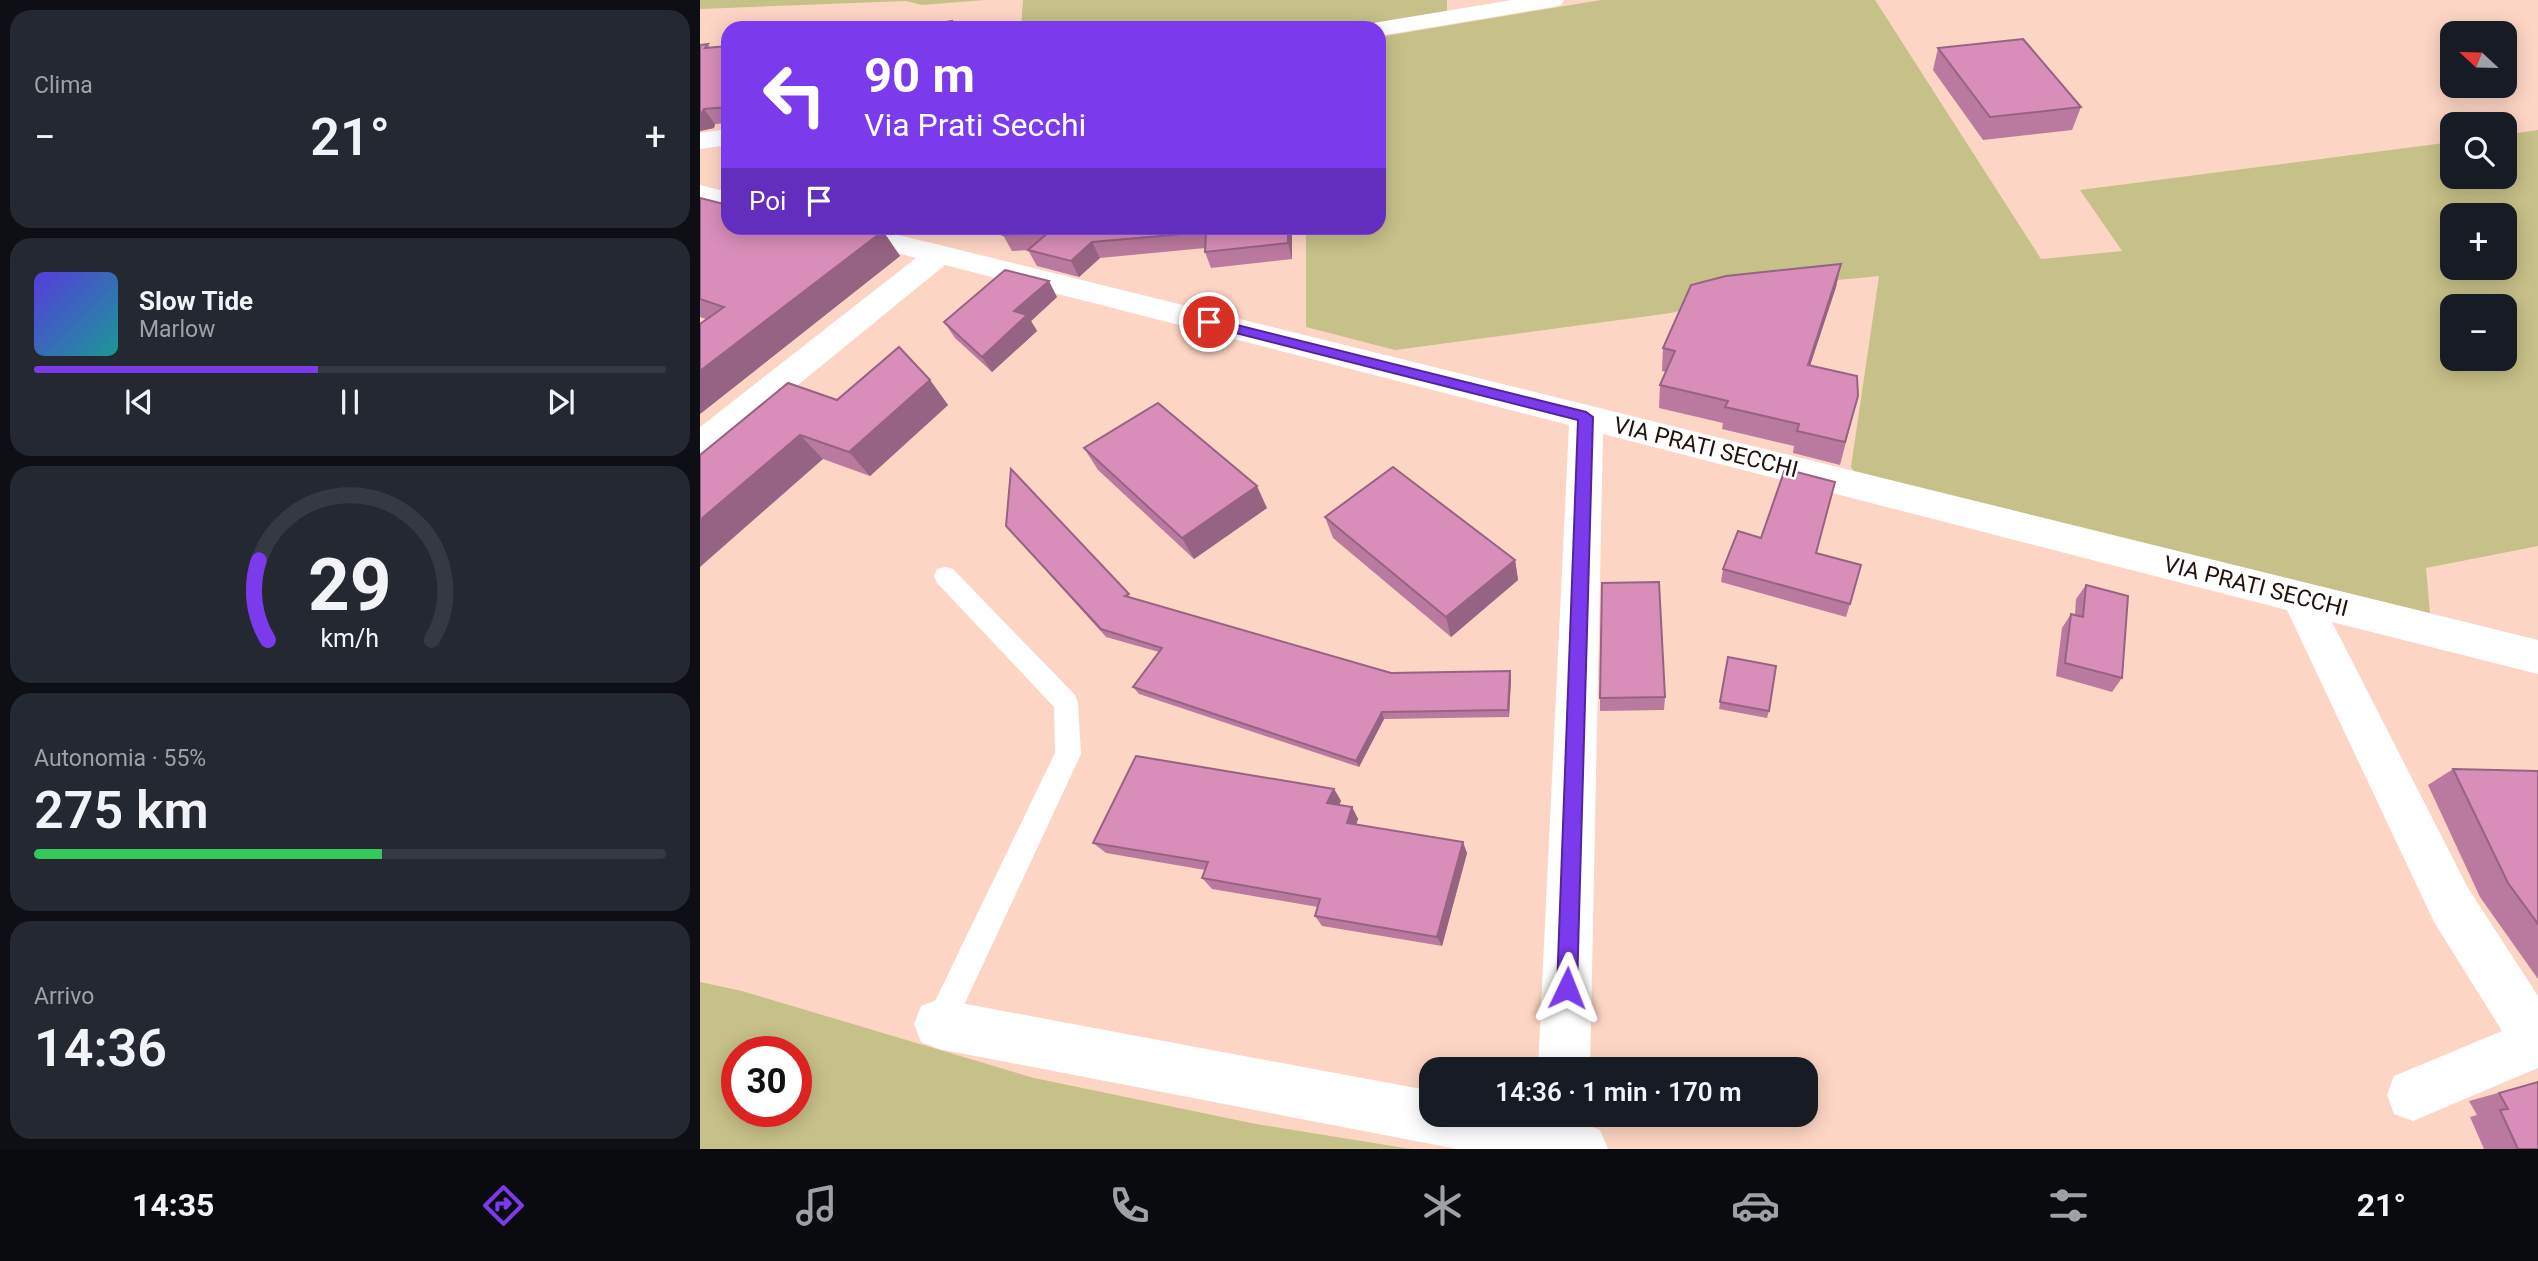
<!DOCTYPE html>
<html lang="it">
<head>
<meta charset="utf-8">
<style>
  body { margin:0; font-family:Roboto,sans-serif; background:#242831; color:#f1f3f6; height:100vh; display:flex; flex-direction:column; font-size:26px; white-space:nowrap }
  * { box-sizing:border-box; margin:0 }
  p { font-size:23px; color:#9ea1a6 }
  .icon { flex:none; width:38px; height:38px; fill:none; stroke:currentColor; stroke-width:2; stroke-linecap:round; stroke-linejoin:round }
  .map { position:relative; flex:1; overflow:hidden }
  .details { display:flex; flex-direction:column; gap:10px; padding:10px; background:#0d0f14; width:700px }
  .details>* { flex:none }
  .guide { position:absolute; left:21px; top:21px; width:665px; height:214px; border-radius:21px; box-shadow:0 4px 18px #0003; background:#7c3aed; color:#fff; overflow:hidden }
  .needle { width:46px; rotate:292deg }
  .fabs { position:absolute; left:1740px; top:21px; display:grid; gap:14px }
  .fabs a { display:grid; place-items:center; width:77px; height:77px; border-radius:14px; background:#171b24; box-shadow:0 4px 18px #0003; font-size:35px }
  .speed { position:absolute; left:21px; top:1036px; display:flex; gap:14px; font-size:35px; font-weight:700; text-align:center }
  .speed>* { display:grid; place-content:center; width:91px; height:91px; border-radius:50%; background:#171b24; box-shadow:0 4px 18px #0003; line-height:1 }
  .speed .limit { border:10px solid #d22; background:#fff; color:#111 }
  .pin { position:absolute; display:grid; place-items:center; width:60px; height:60px; color:#fff; margin:-30px; border:4px solid #fff; border-radius:50%; box-shadow:0 2px 7px #0007 }
  .me { position:absolute; width:77px; margin:-38px; rotate:2deg; stroke-linejoin:round; filter:drop-shadow(0 0 5px #0008) }
  .turn { display:flex; align-items:center; gap:24px; height:147px; padding:0 28px; font-size:32px }
  .turn .icon { width:91px; height:91px; stroke-width:2.5 }
  .turn b { display:block; font-size:49px; line-height:60px }
  .then { display:flex; align-items:center; height:66px; padding:0 28px; background:#0003; gap:14px; font-size:26px }
  .big { font-size:52px; font-weight:600; line-height:1.1 }
  .details .tile { flex:1; display:flex; flex-direction:column; justify-content:center; gap:10px; min-width:0; padding:0 24px; border-radius:21px; background:#242831 }
  .details .dial { align-items:center; gap:0 }
  .dial svg { height:182px; overflow:visible; fill:none; stroke:#363941; stroke-width:7; stroke-linecap:round; text-anchor:middle }
  .dial text { fill:#f1f3f6; stroke:none }
  .song { display:flex; align-items:center; gap:21px }
  .cover { width:84px; height:84px; border-radius:10px; background:linear-gradient(135deg,hsl(250 70% 55%),hsl(180 70% 35%)) }
  .played { height:7px; border-radius:4px; background:linear-gradient(90deg,#7c3aed 45%,#363941 45%) }
  .keys { display:flex; justify-content:space-around; direction:ltr }
  .heat { display:flex; justify-content:space-between; align-items:center; font-size:38px; direction:ltr }
  .charge { height:10px; border-radius:5px; background:linear-gradient(90deg,#34c759 55%,#363941 0) }
  .trip { position:absolute; left:719px; top:1057px; width:399px; height:70px; border-radius:21px; background:#171b24; box-shadow:0 4px 18px #0003; font-weight:600; line-height:70px; text-align:center }
  .tab-bar { display:flex; height:112px; justify-content:space-around; align-items:center; background:#090b0e; color:#9ea1a6 }
  .tab-bar .icon { width:49px; height:49px }
  .tab-bar .active { color:#7c3aed }
  .tab-bar b { font-size:32px; color:#f1f3f6 }
  main { display:flex; flex:1; min-height:0 }
  .map>svg:first-child { display:block }
  .green { fill:#c6c188; fill-rule:evenodd }
  .lines { fill:none; stroke-linecap:round; stroke-linejoin:round }
  .lane { fill:#fff; fill-rule:evenodd }
  .street { fill:#fff; fill-rule:evenodd }
  .secondary { fill:#fff; fill-rule:evenodd }
  .wall { fill:#ba7a9f }
  .shaded-wall { fill:#976382 }
  .building { fill:#d88eb9; stroke:#976382; stroke-width:2 }
  .route { fill:#7c3aed; stroke:#51269a; stroke-width:2 }
  .labels { text-anchor:middle; stroke-width:5; stroke-linejoin:round; paint-order:stroke }
  .street-label { font-size:23px; fill:#24120b; stroke:#fff }
</style>
</head>
<body>
<main>
<section class="details">
<div class="tile"><p>Clima</p>
<div class="heat"><a>−</a><b class="big">21°</b><a>+</a></div>
</div>
<div class="tile">
<div class="song"><i class="cover"></i><div><b>Slow Tide</b><p>Marlow</p></div></div>
<div class="played"></div>
<div class="keys"><svg class="icon" aria-label="previous" viewBox="0 0 24 24"><path d="M18 5L8 12l10 7zM5 5v14"/></svg><svg class="icon" aria-label="pause" viewBox="0 0 24 24"><path d="M8 5v14M16 5v14"/></svg><svg class="icon" aria-label="next" viewBox="0 0 24 24"><path d="M6 5l10 7-10 7zM19 5v14"/></svg></div>
</div>
<div class="tile dial"><svg viewBox="0 0 100 80">
<path d="M14 69A42 42 0 1 1 86 69"/>
<path d="M14 69A42 42 0 0 1 10 34" stroke="#7c3aed"/>
<text x="50" y="56" font-size="32" font-weight="700">29</text>
<text x="50" y="72" font-size="11">km/h</text>
</svg></div>
<div class="tile"><p>Autonomia · 55%</p><b class="big">275 km</b><div class="charge"></div></div>
<div class="tile"><p>Arrivo</p><b class="big">14:36</b></div>
</section>
<div class="map">
<svg width="1838" height="1149" viewBox="0 0 1838 1149">
  <rect width="100%" height="100%" fill="#fdd5c4"/>
  <g class="green">
    <path d="M0,0H285L222,5L206,1L0,9Z"/>
    <path d="M323,0H747V12L647,28H321Z"/>
    <path d="M901,0H1175L1341,259L1422,251L1380,190L1752,142V177H1804V135L1838,130V546L1726,568L1730,613L1157,475L1151,467L1179,276L1138,280L1119,289L1023,299L971,313L695,350L606,327V228H679V37ZM1752,215H1804V268H1752ZM1752,306H1804V359H1752Z"/>
    <path d="M0,982L42,991L334,1078L556,1124L711,1149H0ZM37,1052H96V1111H37Z"/>
  </g>
  <g class="lines">
    <path class="lane" d="M245,567L253,569L375,695L378,703L381,754L250,1035L239,1039L228,1035L224,1024L355,753L354,707L237,583L234,576L237,569Z"/>
    <g class="street">
      <path d="M0,185L28,192V209L0,202Z"/>
      <path d="M120,228H168L240,245L1838,640V674L1632,622L1768,888L1838,996V1068L1713,1121L1694,1114L1687,1095L1694,1076L1802,1031L1734,922L1587,610L903,434L890,1069H838L869,425L245,265L12,455L0,459V427L216,258L124,234Z"/>
      <path d="M239,999L732,1091V1115H861L900,1130L908,1149H757L239,1049L221,1042L214,1024L221,1006Z"/>
    </g>
    <g class="secondary">
      <path d="M812,0H864L861,5L853,7L679,36V28H668L671,24L679,22Z"/>
      <path d="M28,129V145L0,149V133Z"/>
    </g>
  </g>
  <g class="wall">
    <path d="M8,44L10,48L28,46V123L15,124L14,128L0,131Z"/>
    <path d="M1238,48L1381,107L1372,130L1283,140L1233,70Z"/>
    <path d="M0,198L28,228L183,231L200,256L0,414V324L6,319L0,317Z"/>
    <path d="M306,228H592V259L511,268L505,252V248L400,258L379,277L337,266L328,250H329L312,251L303,235Z"/>
    <path d="M1141,264L1136,287L1110,365L1158,396L1140,465L1093,453L1094,446L1022,429L1023,423L959,408L960,385L966,372L962,371L963,348Z"/>
    <path d="M357,297L331,321L337,331L292,372L255,338L244,322Z"/>
    <path d="M230,380L248,405L170,476L123,459L0,455L137,400Z"/>
    <path d="M384,448L567,508L494,559L398,470Z"/>
    <path d="M625,517L815,560L818,580L751,637L633,538Z"/>
    <path d="M306,526L432,598L691,673L810,671L811,678L809,717L684,719L659,767L439,694L433,687L459,652L406,637Z"/>
    <path d="M1116,553L1150,604L1146,617L1021,582L1023,569Z"/>
    <path d="M1386,585L1422,678L1412,692L1356,676L1362,628L1371,614L1375,615L1376,599Z"/>
    <path d="M1028,657L1069,711L1067,718L1019,709Z"/>
    <path d="M965,697L964,710L900,711V698Z"/>
    <path d="M1753,769L1838,771V979L1780,897L1728,785Z"/>
    <path d="M634,789L641,801L639,805L652,807L658,819L656,824L767,853L742,946L622,926L615,916L618,907L512,889L502,878L505,870L406,853L393,843Z"/>
    <path d="M1838,1082V1149H1784L1770,1117L1777,1115L1769,1101Z"/>
  </g>
  <g class="shaded-wall">
    <path d="M4,109L15,124L14,128L0,131V113Z"/>
    <path d="M588,228H592V259L588,243Z"/>
    <path d="M183,231L200,256L0,414V371Z"/>
    <path d="M392,242L400,258L379,277L371,261Z"/>
    <path d="M1141,264L1136,287L1103,387L1108,365Z"/>
    <path d="M349,281L357,297L331,321L337,331L292,372L282,357L314,311Z"/>
    <path d="M230,380L248,405L170,476L149,452Z"/>
    <path d="M100,435L123,459L0,567V520Z"/>
    <path d="M557,486L567,508L494,559L482,538Z"/>
    <path d="M815,560L818,580L751,637L746,617Z"/>
    <path d="M810,671L811,678L809,717L808,710Z"/>
    <path d="M682,712L684,719L659,767L656,761Z"/>
    <path d="M634,789L641,801L634,815L627,803Z"/>
    <path d="M652,807L658,819L653,834L647,823Z"/>
    <path d="M763,842L767,853L742,946L737,937Z"/>
  </g>
  <g class="building">
    <path d="M252,21L251,28H211Z"/>
    <path d="M1323,39L1381,107L1290,117L1238,48Z"/>
    <path d="M8,44L5,48L28,46V107L4,109L2,113H0V45Z"/>
    <path d="M0,198L28,205V228H167L183,231L0,371V324L24,307L0,299Z"/>
    <path d="M306,228H588V243L505,252L506,232L392,242L371,261L328,250L349,232L303,235Z"/>
    <path d="M1141,264L1108,365L1157,376L1158,396L1145,442L1097,431L1099,424L1025,407L1028,401L960,385L975,351L963,348L991,285L1026,276Z"/>
    <path d="M305,270L349,281L314,311L327,315L282,357L244,322Z"/>
    <path d="M199,347L230,380L149,452L100,435L0,520V455L88,383L137,400Z"/>
    <path d="M458,403L557,486L482,538L384,448Z"/>
    <path d="M693,467L815,560L746,617L625,517Z"/>
    <path d="M311,469L429,594L425,596L691,673L810,671L808,710L682,712L656,761L433,687L462,648L401,629L306,526Z"/>
    <path d="M1085,469L1135,482L1116,553L1161,565L1150,604L1023,569L1038,531L1061,538Z"/>
    <path d="M959,582L965,697L900,698L902,583Z"/>
    <path d="M1386,585L1428,596L1422,678L1365,663L1371,614L1383,617Z"/>
    <path d="M1028,657L1076,666L1069,711L1020,702Z"/>
    <path d="M436,756L634,789L627,803L652,807L647,823L763,842L737,937L615,916L620,899L502,878L508,862L393,843Z"/>
    <path d="M1753,769L1838,771V924L1808,883Z"/>
    <path d="M1838,1082V1149H1818L1800,1110L1808,1109L1799,1093Z"/>
  </g>
  <path class="route" d="M509,318L886,412L893,417L877,988L874,995L867,998L860,995L857,988L878,420L504,325V319Z"/>
  <g class="labels">
    <g class="street-label">
      <text transform="translate(1006 447) rotate(14)" y="8">VIA PRATI SECCHI</text>
      <text transform="translate(1556 586) rotate(14)" y="8">VIA PRATI SECCHI</text>
    </g>
  </g>
</svg>
<div class="fabs">
<a><svg class="needle" viewBox="-14 -14 28 28"><path d="M0-13l5 13h-10z" fill="#e53935"/><path d="M0 13l5-13h-10z" fill="#9ea1a6"/></svg></a>
<a><svg class="icon" aria-label="search" viewBox="0 0 24 24"><circle cx="10" cy="10" r="6"/><path d="M15 15l6 6"/></svg></a>
<a>+</a>
<a>−</a>
</div>
<div class="speed"><div class="limit">30</div></div>
<div class="pin" style="left:509px;top:322px;background:#d93025"><svg class="icon" aria-label="arrive" viewBox="0 0 24 24"><path d="M6 21V4h12l-3 4 3 4H6"/></svg></div>
<svg class="me" style="left:867px;top:988px" viewBox="-20 -20 40 40"><path d="M0-17L14 15 0 8-14 15z" fill="#7c3aed" stroke="#fff" stroke-width="4"/></svg>
<div class="trip">14:36 · 1 min · 170 m</div>
<div class="guide">
<div class="turn"><svg class="icon" aria-label="left" viewBox="0 0 24 24"><path d="M17 20v-9H6M10 6l-5 5 5 5"/></svg><div><b>90 m</b>Via Prati Secchi</div></div>
<div class="then">Poi<svg class="icon" aria-label="arrive" viewBox="0 0 24 24"><path d="M6 21V4h12l-3 4 3 4H6"/></svg></div>
</div>
</div>
</main>
<nav class="tab-bar">
<b>14:35</b>
<svg class="icon active" aria-label="directions" viewBox="0 0 24 24"><path d="M12 3l9 9-9 9-9-9zM9 14v-3h6M13 9l2 2-2 2"/></svg>
<svg class="icon" aria-label="music" viewBox="0 0 24 24"><path d="M9 18V5l10-2v13"/><circle cx="6" cy="18" r="3"/><circle cx="16" cy="16" r="3"/></svg>
<svg class="icon" aria-label="phone" viewBox="0 0 24 24"><path d="M5 4h4l2 5-3 2q2 4 5 5l2-3 5 2v4C11 20 4 13 5 4z"/></svg>
<svg class="icon" aria-label="climate" viewBox="0 0 24 24"><path d="M12 3v18M4 7l16 10M4 17L20 7"/></svg>
<svg class="icon" aria-label="car" viewBox="0 0 24 24"><path d="M5 17H2v-5l4-1 3-4h7l3 4 3 1v5h-3M9 17h6M6 11h13"/><circle cx="7" cy="17" r="2"/><circle cx="17" cy="17" r="2"/></svg>
<svg class="icon" aria-label="filters" viewBox="0 0 24 24"><path d="M4 7h16M4 17h16"/><circle cx="9" cy="7" r="2"/><circle cx="15" cy="17" r="2"/></svg>
<b>21°</b>
</nav>
</body>
</html>
